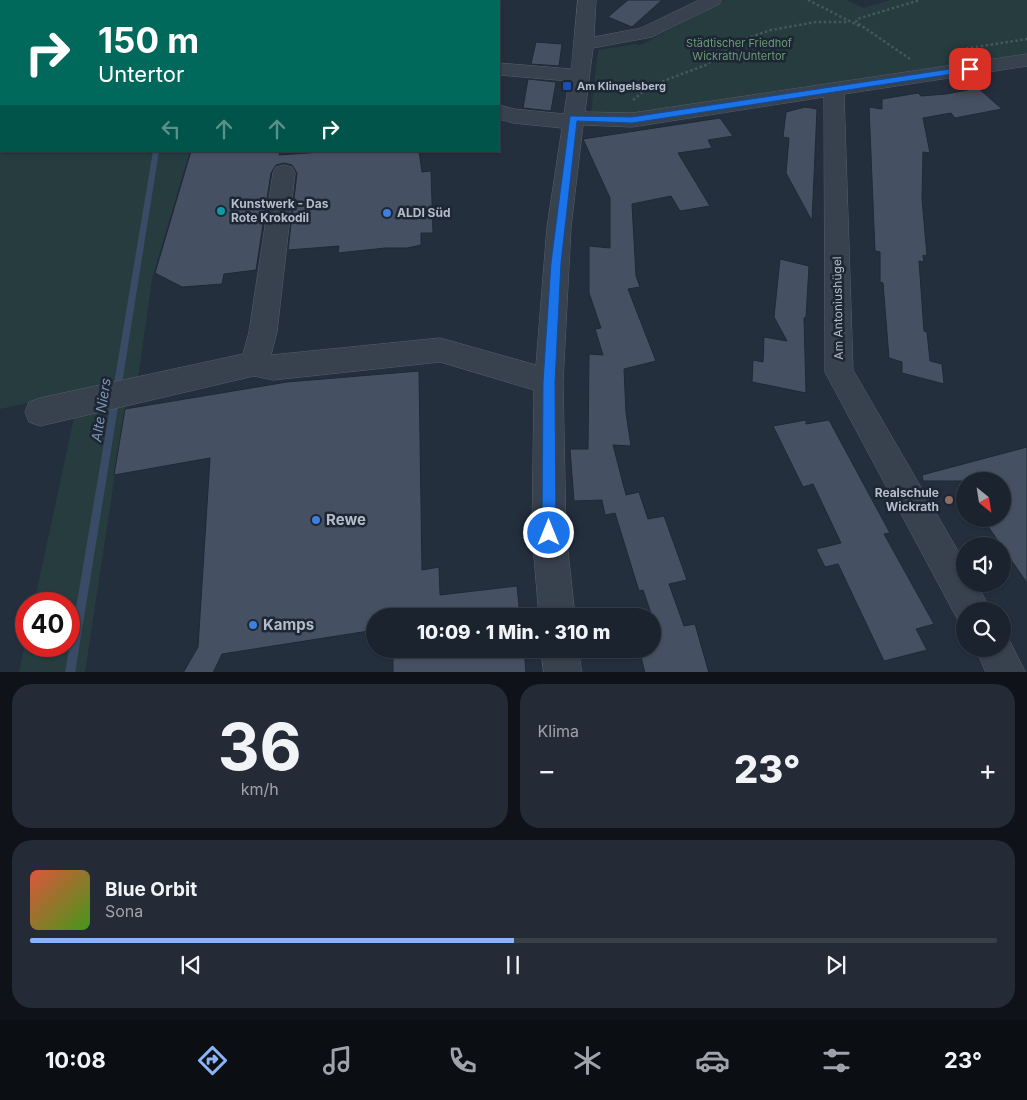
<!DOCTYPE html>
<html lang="de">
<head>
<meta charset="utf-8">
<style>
  body { margin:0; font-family:Inter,sans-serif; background:#242b36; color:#f1f3f6; height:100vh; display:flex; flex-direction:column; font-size:19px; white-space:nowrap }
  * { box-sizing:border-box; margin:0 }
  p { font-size:16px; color:#a0a4aa }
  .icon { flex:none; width:28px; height:28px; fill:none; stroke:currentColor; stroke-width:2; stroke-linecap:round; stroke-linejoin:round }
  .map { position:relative; height:672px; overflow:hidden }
  .side { display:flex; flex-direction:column; gap:12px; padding:12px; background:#0f1319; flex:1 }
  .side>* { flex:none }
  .hud { position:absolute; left:0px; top:0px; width:500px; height:152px; box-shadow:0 1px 4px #0004,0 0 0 1px #39404a; background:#00695c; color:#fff; overflow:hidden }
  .needle { width:32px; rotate:150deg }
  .fabs { position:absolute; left:956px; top:472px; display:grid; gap:10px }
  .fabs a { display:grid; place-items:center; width:55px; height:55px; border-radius:50%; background:#1b232e; box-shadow:0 1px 4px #0004,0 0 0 1px #39404a; font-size:25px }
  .speed { position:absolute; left:15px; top:592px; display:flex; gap:10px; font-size:25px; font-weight:700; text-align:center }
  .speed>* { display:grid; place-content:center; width:65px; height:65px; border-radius:50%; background:#1b232e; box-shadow:0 1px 4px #0004,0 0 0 1px #39404a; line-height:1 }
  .speed .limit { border:8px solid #d22; background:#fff; color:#111 }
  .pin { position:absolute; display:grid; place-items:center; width:42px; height:42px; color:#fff; margin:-21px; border-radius:10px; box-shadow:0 2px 8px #0006 }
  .me { position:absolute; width:55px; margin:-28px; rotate:0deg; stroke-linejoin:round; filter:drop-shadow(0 0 4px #0008) }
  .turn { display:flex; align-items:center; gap:18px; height:105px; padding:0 15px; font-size:22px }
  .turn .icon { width:65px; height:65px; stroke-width:2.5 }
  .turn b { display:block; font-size:35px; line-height:42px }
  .lanes { display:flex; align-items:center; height:48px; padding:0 15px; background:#0003; justify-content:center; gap:25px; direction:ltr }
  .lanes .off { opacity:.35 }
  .big { font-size:38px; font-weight:800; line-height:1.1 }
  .side .card { flex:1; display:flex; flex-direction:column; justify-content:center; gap:8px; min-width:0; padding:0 18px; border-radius:20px; background:#242b36 }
  .side .dial { align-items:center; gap:0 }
  .dial b { font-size:65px; line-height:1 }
  .song { display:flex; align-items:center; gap:15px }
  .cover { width:60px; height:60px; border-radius:8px; background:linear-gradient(135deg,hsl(10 70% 55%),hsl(100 70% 35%)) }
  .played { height:5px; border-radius:2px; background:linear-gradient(90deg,#8ab4f8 50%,#39404a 50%) }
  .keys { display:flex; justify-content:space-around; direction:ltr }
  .heat { display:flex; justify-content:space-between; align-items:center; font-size:28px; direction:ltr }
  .side .tiles { flex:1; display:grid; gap:12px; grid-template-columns:1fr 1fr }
  .card:last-child { grid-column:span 2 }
  .trip { position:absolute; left:366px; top:608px; width:295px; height:50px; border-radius:25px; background:#1b232e; box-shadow:0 1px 4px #0004,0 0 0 1px #39404a; font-weight:800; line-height:50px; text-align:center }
  .tab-bar { display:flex; height:80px; justify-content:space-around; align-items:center; background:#0b0e12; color:#a0a4aa }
  .tab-bar .icon { width:35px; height:35px }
  .tab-bar .selected { color:#8ab4f8 }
  .tab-bar b { font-size:22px; color:#f1f3f6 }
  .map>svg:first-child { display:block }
  .green { fill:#263c3f }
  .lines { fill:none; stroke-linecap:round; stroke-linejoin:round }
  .stream { fill:#394c67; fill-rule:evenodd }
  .building { fill:#455162; stroke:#1f2835 }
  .minor-casing { stroke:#565f6c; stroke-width:1 }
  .path { stroke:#44595c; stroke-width:2.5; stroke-dasharray:2.5 2.5; stroke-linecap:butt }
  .minor { fill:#38414e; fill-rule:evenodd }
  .route { fill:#1a73e8; stroke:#114b97 }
  .transit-dot { fill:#1a4fb4; stroke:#1d2633; stroke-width:2 }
  .culture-dot { fill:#0f9aa8; stroke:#1d2633; stroke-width:2 }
  .shop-dot { fill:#3f7fe0; stroke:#1d2633; stroke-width:2 }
  .education-dot { fill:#8d6e63; stroke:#1d2633; stroke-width:2 }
  .labels { text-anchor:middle; stroke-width:5; stroke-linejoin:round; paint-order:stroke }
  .far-park-label { font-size:11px; fill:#6b9a76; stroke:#1d2633 }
  .far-poi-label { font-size:11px; font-weight:bold; fill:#b4bcc9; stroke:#1d2633; text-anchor:start }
  .poi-label { font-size:12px; font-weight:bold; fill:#b4bcc9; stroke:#1d2633; text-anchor:start }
  .street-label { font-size:12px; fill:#b4bcc9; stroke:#1d2633 }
  .water-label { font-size:14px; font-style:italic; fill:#7c92b1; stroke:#1d2633 }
  .near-poi-label { font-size:15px; font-weight:bold; fill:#b4bcc9; stroke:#1d2633; text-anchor:start }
</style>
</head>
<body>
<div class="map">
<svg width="1027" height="673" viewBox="0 0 1027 673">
  <rect width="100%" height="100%" fill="#242f3e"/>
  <g class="green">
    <path d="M0,0H334L1,1V151H190L152,279L138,379L0,409Z"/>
    <path d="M726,0H846L864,8L890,0H1027V54L636,115L591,113L598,50L635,44L641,45Z"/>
    <path d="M126,402L85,672L19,673L26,638V646H69V604H34L75,413Z"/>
  </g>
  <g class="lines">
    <g class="stream">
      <rect x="179" y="0" width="4" height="1"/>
      <path d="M153,151H159L121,390L120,392L117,393L114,392L113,390Z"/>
      <path d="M115,398L118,399L119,401L75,673H65L111,401L112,399Z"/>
    </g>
  </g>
  <g class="building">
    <path d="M628,0H662L632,27L608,17Z"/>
    <path d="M536,42L562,44L559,66L531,64Z"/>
    <path d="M528,79L556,82L551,111L523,108Z"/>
    <path d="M978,88L1002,109L955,118L951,113L923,118L930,153L923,152L922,199L927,256L923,255L924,262L919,261L924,331L927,332L930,361L942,364L944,384L902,373V362L889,358L883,283L880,282V252L875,251L869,107L882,109V99L918,93L921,96L946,94Z"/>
    <path d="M805,107L817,109L812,221L786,173L789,138L783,137L786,112Z"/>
    <path d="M720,118L733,136L708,140L712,148L678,153L710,206L680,211L671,196L632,204L636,276L640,287L628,289L656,361L624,369L626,413L631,446L613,445L626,495L639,492L648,519L664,516L687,580L669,584L684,626L695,624L709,673H645L639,649H652V616L643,590L639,591L615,513L605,515L602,500L574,501L570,449H588L589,354L603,355L595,329L601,328L589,293V246L610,248V198L583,139Z"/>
    <path d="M191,151H280L279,155L335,151H419L422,172L431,171L433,233H421V245L407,248H385L338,253L339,246L288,250L297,173L292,165L284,163L276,165L271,173L256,270L224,274L222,284L182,287L155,273Z"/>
    <path d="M780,259L809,266L806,317L804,318L806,393L752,382L753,360L763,362L764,337L787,341L774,317Z"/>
    <path d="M419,371L422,570L439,567L440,595L517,586L520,616H375V630L222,654L213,673H183L198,647L210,458L114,475L125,409L287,382Z"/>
    <path d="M806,420V424L829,420L890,533L884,534L934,624L916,629L927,650L884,661L838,564L825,567L816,549L841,543L813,484L803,487L773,426Z"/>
    <path d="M1027,447V583L983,519H1002V481H923L922,475Z"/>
    <path d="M393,649H524L526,673H393Z"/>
  </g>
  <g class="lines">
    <g class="minor-casing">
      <g id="minor">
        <path d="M578,0H596L594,37L641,28L699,0H722L719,4L652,37L593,48L585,112L632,113L1027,54V66L844,94L853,370L965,563V584H977L991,611H965V626L960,624L825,372L824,97L632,127L583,125L571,227L563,382L566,533L575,616H539L532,533L534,390L440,362L273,380L254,376L40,426L29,422L25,412L29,402L40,398L243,354L249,332L273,173L276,167L284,165L292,167L295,173L277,332L271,355L440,338L536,365L547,227L562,128L513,123L499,119V105L514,109L564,114L569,81L499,75V63L571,69Z"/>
        <path d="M1002,634L1007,636L1026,673H986L976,649H1002Z"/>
        <path d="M541,649H578L582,673H544Z"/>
      </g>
    </g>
    <g class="path">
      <path d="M808,0L861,27"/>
      <path d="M956,50L1027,39"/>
      <path d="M910,59L856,22L857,19L920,0"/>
      <path d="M633,100L650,86L706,65L739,41L771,30L816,22H848"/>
    </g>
    <use href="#minor" class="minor"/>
  </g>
  <path class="route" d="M970,66L972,67V71L632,123L577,121L561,263L555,382L556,533L554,538L549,540L544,538L542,533L543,382L551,263L570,116L632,117Z"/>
  <rect class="transit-dot" x="562" y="81" width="10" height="10" rx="2.5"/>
  <circle class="culture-dot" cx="221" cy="211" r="5"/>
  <g class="shop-dot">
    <circle cx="387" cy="213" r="5"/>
    <circle cx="316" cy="520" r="5"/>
    <circle cx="253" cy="625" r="5"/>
  </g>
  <circle class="education-dot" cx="949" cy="500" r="5"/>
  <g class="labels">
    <g class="far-park-label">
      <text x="739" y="47">Städtischer Friedhof<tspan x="739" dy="13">Wickrath/Untertor</tspan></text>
    </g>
    <g class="far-poi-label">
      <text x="577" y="90">Am Klingelsberg</text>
    </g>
    <g class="poi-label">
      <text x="231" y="208">Kunstwerk - Das<tspan x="231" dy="14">Rote Krokodil</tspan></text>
      <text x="397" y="217">ALDI Süd</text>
      <text x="939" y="497" text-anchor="end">Realschule<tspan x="939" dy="14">Wickrath</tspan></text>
    </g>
    <g class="street-label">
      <text transform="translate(838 308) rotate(-91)" y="4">Am Antoniushügel</text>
    </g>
    <g class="water-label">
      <text transform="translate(101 410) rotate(-81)" y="5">Alte Niers</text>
    </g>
    <g class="near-poi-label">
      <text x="326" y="525">Rewe</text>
      <text x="263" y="630">Kamps</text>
    </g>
  </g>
</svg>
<div class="fabs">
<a><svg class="needle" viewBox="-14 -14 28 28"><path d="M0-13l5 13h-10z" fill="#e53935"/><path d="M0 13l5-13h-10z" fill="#a0a4aa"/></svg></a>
<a><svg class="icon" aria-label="sound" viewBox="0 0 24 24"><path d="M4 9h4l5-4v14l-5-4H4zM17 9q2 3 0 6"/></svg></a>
<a><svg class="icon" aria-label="search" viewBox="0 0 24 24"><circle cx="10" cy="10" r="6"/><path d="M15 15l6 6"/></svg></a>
</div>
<div class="speed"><div class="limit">40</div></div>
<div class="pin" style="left:970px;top:69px;background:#d93025"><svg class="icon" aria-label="arrive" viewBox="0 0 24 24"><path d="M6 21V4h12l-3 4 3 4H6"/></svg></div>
<svg class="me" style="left:549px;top:533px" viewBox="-20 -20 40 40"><circle r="17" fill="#1a73e8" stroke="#fff" stroke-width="3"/><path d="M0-11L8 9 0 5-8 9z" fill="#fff"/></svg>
<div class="trip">10:09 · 1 Min. · 310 m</div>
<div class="hud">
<div class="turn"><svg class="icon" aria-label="right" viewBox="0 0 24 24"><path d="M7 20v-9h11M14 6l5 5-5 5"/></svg><div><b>150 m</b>Untertor</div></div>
<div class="lanes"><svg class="icon off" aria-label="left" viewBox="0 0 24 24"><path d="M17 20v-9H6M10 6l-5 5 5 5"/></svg><svg class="icon off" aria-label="ahead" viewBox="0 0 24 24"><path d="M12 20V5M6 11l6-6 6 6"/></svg><svg class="icon off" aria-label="ahead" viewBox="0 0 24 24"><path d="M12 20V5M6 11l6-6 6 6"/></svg><svg class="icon" aria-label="right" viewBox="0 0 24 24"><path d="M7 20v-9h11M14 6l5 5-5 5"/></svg></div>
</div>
</div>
<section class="side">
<div class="tiles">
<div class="card dial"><b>36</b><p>km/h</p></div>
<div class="card"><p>Klima</p>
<div class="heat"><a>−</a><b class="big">23°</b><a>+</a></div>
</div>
<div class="card">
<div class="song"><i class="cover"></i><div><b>Blue Orbit</b><p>Sona</p></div></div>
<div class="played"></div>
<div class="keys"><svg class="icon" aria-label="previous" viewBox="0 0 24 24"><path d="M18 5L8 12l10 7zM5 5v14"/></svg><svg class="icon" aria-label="pause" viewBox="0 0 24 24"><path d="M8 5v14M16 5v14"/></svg><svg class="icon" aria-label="next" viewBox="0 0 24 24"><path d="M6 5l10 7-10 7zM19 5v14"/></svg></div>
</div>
</div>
</section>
<nav class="tab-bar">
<b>10:08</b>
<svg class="icon selected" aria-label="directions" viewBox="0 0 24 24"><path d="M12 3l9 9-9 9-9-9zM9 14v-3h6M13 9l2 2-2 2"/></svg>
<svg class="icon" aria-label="music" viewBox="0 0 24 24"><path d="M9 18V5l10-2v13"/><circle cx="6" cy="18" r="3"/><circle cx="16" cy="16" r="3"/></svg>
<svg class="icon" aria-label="phone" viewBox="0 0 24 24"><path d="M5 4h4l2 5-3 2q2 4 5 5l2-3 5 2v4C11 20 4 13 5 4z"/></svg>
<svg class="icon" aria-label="climate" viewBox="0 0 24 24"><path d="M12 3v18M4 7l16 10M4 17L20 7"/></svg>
<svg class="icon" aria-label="car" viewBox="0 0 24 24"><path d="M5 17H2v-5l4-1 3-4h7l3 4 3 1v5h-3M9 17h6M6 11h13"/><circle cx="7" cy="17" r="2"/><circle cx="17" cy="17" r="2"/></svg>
<svg class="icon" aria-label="filters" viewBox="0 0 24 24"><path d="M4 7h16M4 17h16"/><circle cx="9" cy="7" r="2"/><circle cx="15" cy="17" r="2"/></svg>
<b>23°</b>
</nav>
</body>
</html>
